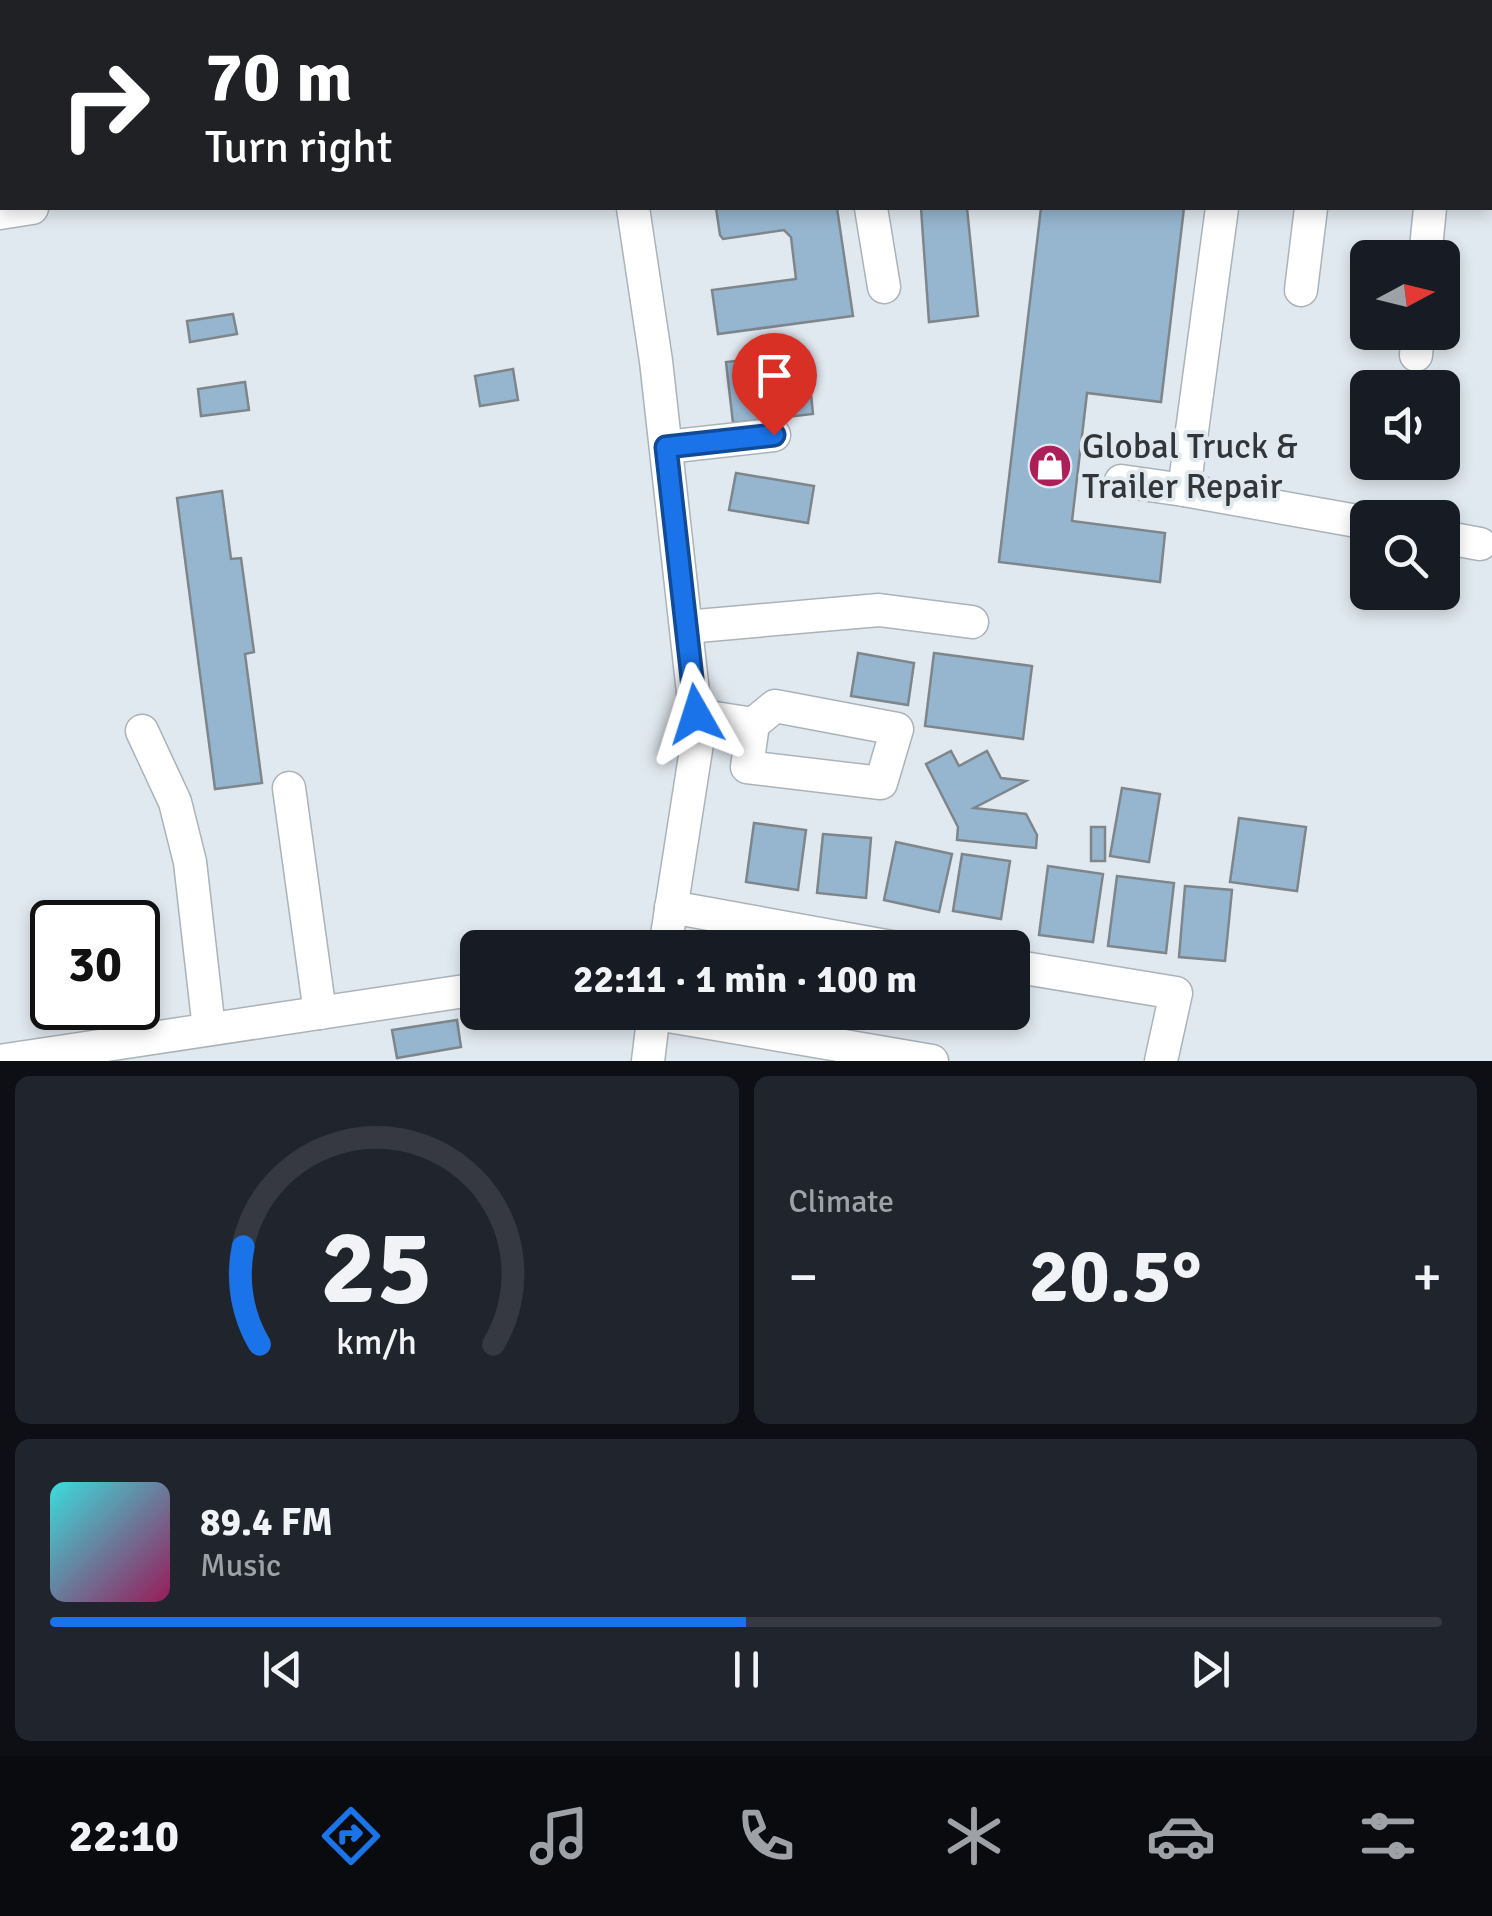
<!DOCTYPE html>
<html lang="en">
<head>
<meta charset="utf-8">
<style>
  body { margin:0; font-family:Signika,sans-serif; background:#20242c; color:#f1f3f6; height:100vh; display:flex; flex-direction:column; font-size:38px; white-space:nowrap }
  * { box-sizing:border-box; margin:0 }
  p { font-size:32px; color:#9ea1a6 }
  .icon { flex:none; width:55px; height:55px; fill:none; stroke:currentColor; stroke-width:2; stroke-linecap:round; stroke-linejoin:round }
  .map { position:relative; height:1061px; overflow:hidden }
  .panel { display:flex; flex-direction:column; gap:15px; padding:15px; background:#0d0f14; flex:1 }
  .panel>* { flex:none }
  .banner { position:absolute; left:0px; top:0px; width:1492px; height:210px; box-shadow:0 5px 15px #0003; background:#202124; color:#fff; overflow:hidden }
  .needle { width:65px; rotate:83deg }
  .buttons { position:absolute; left:1350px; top:240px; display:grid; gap:20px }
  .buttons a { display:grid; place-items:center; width:110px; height:110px; border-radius:15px; background:#171b24; box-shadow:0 5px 15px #0003; font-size:50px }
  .speed { position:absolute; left:30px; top:900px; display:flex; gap:20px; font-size:50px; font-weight:700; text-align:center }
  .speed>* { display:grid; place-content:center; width:130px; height:130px; border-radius:50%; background:#171b24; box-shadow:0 5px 15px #0003; line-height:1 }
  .speed .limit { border:5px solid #111; border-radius:15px; background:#fff; color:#111 }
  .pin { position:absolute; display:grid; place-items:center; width:85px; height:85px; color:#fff; margin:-102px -42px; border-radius:50% 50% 50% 0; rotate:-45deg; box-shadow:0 0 10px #0007 }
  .pin .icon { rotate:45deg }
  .me { position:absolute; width:110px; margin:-55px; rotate:354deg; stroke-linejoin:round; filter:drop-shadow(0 0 8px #0008) }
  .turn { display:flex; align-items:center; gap:35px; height:210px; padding:0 40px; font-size:45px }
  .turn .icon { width:130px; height:130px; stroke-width:2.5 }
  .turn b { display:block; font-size:70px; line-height:85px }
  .big { font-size:75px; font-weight:800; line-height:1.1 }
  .panel .widget { flex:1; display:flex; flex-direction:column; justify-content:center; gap:15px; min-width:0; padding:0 35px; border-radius:15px; background:#20242c }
  .panel .dial { align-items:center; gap:0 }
  .dial svg { height:260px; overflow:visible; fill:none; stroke:#363941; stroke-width:7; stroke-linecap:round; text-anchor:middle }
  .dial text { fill:#f1f3f6; stroke:none }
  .song { display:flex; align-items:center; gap:30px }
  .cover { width:120px; height:120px; border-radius:15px; background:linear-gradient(135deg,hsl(180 70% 55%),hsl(330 70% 35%)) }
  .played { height:10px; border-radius:5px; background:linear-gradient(90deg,#1a73e8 50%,#363941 50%) }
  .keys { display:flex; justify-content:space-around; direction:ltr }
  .heat { display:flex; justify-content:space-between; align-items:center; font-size:55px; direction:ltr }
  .panel .tiles { flex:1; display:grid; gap:15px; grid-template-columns:1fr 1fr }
  .widget:last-child { grid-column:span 2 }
  .trip { position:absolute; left:460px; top:930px; width:570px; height:100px; border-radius:15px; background:#171b24; box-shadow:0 5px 15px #0003; font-weight:800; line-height:100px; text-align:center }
  .tab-bar { display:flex; height:160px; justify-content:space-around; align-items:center; background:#090b0e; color:#9ea1a6 }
  .tab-bar .icon { width:70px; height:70px }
  .tab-bar .on { color:#1a73e8 }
  .tab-bar b { font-size:45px; color:#f1f3f6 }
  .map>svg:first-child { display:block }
  .building { fill:#96b6cf; stroke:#7e868c; stroke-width:2.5 }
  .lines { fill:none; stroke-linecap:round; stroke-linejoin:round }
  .minor-casing { stroke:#abb3b9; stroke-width:35 }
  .highway-casing { stroke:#abb3b9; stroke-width:52 }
  .minor { stroke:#fff; stroke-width:32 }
  .highway { stroke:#fff; stroke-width:50 }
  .route-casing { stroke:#114b97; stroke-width:25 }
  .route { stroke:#1a73e8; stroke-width:18 }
  .labels { text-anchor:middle; stroke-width:8; stroke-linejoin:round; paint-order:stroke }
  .poi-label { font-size:35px; fill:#323638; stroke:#e1e9f0; text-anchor:start }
</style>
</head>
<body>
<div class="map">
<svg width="1492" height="1061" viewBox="0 0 1492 1061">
  <rect width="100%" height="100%" fill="#e1e9f0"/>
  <g class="building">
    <path d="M716,208H837L853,316L718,334L712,290L796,279L791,237L784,230L723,239L720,235Z"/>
    <path d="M921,208H967L978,316L929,322Z"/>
    <path d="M1041,208H1184L1161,402L1087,393L1072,521L1165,533L1160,582L999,562Z"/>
    <path d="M233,314L237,334L190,342L187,321Z"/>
    <path d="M807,353L813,414L733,423L726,362Z"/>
    <path d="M513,369L518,400L480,406L475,376Z"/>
    <path d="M245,382L249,410L201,416L198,389Z"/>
    <path d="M736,473L814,486L808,523L729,510Z"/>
    <path d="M222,491L231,559L241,558L254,652L245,654L262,783L215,789L177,498Z"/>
    <path d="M858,653L914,663L908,705L851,696Z"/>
    <path d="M934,653L1032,666L1023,739L925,726Z"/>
    <path d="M951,751L959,766L987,751L1001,778L1026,781L974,808L1026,814L1037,835L1036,848L957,840L958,827L926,764Z"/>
    <path d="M1122,788L1160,794L1149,862L1110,856Z"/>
    <path d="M1239,818L1306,827L1297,891L1230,882Z"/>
    <path d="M754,823L806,830L798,890L746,882Z"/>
    <rect x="1091" y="827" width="14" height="34"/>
    <path d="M823,834L871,838L866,898L817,893Z"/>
    <path d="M896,842L952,854L939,912L884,900Z"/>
    <path d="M962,854L1010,861L1001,919L953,911Z"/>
    <path d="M1048,866L1103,874L1093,942L1039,935Z"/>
    <path d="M1117,876L1174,883L1166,953L1108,946Z"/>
    <path d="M1185,886L1232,890L1225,961L1179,957Z"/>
    <path d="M457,1020L461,1047L397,1058L392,1030Z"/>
  </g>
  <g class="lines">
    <g class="minor-casing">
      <g id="minor">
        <path d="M1490,151H1492"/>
        <path d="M633,208L656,361L698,737L665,948"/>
        <path d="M871,208L884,287"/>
        <path d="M1222,208L1184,490L1368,523"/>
        <path d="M0,213L32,208"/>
        <path d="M1425,258L1430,208"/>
        <path d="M1301,290L1311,208"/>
        <path d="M1416,355L1418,332"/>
        <path d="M666,447L774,435"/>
        <path d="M1121,481L1184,490"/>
        <path d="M1442,537L1480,544"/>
        <path d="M686,627L879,610L972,622"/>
        <path d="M696,715L753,724L775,706L897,729L881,783L747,767L753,724"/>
        <path d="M142,731L175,802L190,862L209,1029"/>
        <path d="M289,788L320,1013"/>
        <path d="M671,907L897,948"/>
        <path d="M1012,966L1176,993L1161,1061"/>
        <path d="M645,1012L932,1061"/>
        <path d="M0,1061L478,989"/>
        <path d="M648,1061L654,1012"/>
      </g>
    </g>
    <g class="highway-casing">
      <g id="highway">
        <path d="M320,2L335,0"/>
        <path d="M774,2L794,0"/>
        <path d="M0,58H2"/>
      </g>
    </g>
    <use href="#minor" class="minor"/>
    <use href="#highway" class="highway"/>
  </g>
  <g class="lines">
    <g class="route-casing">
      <path id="route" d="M696,714L666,447L774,435"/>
    </g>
    <use href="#route" class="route"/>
  </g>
  <defs>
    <g id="shop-disc" transform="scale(2.25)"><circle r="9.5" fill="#ad1f58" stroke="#e1e9f0"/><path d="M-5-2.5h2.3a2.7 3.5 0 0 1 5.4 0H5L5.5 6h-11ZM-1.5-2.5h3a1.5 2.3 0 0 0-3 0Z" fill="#fff"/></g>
  </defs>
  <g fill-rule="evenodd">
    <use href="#shop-disc" x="1050" y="466"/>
  </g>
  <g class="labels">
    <g class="poi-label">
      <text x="1082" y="458">Global Truck &amp;<tspan x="1082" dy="40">Trailer Repair</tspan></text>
    </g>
  </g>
</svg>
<div class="buttons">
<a><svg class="needle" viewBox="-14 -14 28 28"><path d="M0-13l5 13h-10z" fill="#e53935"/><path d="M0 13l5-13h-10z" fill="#9ea1a6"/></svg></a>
<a><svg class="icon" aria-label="sound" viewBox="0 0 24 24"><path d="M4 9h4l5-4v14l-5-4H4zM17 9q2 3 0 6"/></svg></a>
<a><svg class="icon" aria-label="search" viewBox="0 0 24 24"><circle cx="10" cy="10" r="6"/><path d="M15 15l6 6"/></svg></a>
</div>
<div class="speed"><div class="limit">30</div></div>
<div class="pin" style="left:774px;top:435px;background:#d93025"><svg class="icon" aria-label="arrive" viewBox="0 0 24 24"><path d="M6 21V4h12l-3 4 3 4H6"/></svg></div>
<svg class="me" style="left:696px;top:714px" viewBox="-20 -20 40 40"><path d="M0-17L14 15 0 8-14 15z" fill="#1a73e8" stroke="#fff" stroke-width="4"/></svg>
<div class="trip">22:11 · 1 min · 100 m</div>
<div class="banner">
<div class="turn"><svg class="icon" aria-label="right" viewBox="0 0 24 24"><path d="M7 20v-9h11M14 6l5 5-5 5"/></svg><div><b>70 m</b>Turn right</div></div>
</div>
</div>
<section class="panel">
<div class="tiles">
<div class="widget dial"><svg viewBox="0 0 100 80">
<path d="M14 69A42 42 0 1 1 86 69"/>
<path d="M14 69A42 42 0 0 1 9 39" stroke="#1a73e8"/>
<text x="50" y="56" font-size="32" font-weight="700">25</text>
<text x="50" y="72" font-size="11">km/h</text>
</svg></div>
<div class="widget"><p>Climate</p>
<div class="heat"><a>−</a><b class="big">20.5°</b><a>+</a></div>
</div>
<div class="widget">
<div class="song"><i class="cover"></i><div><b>89.4 FM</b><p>Music</p></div></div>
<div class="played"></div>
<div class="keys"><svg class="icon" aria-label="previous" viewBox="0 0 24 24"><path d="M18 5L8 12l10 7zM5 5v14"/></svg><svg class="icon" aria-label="pause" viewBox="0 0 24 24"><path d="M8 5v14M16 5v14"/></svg><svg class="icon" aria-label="next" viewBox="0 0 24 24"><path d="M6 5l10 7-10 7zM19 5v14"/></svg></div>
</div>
</div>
</section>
<nav class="tab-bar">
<b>22:10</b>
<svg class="icon on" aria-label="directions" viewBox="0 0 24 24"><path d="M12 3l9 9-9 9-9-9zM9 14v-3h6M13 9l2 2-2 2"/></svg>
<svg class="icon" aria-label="music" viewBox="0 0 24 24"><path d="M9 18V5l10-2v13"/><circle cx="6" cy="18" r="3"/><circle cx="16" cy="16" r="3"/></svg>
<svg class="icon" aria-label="phone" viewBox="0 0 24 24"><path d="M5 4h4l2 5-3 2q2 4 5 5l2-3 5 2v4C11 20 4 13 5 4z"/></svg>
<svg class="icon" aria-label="climate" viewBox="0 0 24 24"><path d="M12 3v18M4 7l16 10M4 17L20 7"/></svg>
<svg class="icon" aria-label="car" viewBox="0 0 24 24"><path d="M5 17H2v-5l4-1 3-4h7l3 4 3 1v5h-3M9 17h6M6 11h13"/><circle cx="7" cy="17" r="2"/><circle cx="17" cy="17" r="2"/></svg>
<svg class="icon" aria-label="filters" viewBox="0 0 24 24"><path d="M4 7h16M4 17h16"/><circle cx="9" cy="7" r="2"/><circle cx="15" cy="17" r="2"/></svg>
</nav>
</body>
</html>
